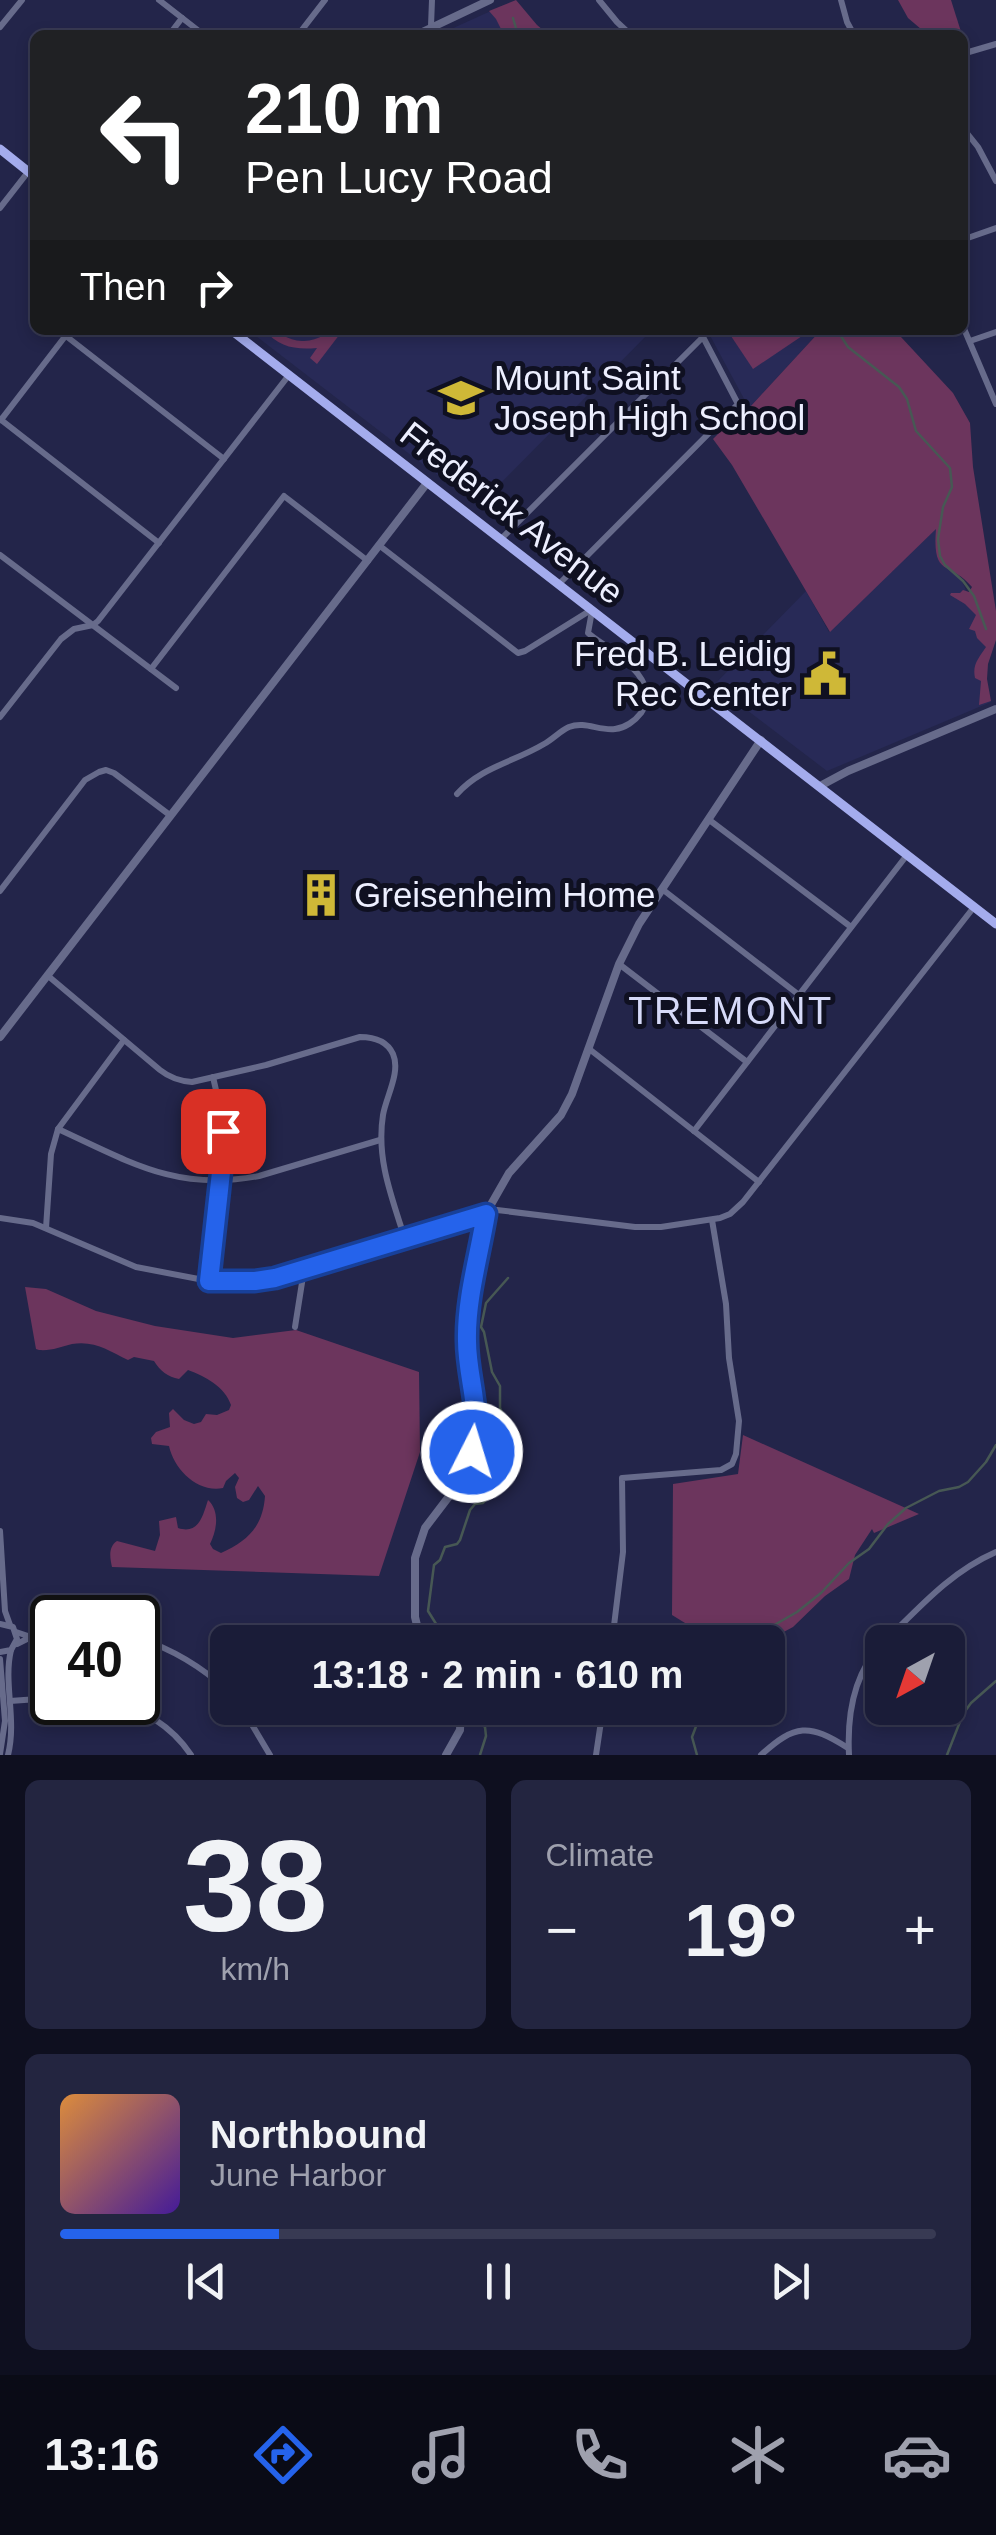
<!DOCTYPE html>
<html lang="en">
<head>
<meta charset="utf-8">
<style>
  body { margin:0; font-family:Arial,sans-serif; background:#232540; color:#f1f3f6; height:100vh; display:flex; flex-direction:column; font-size:38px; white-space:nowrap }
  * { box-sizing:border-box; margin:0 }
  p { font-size:32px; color:#9fa1ae }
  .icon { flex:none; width:55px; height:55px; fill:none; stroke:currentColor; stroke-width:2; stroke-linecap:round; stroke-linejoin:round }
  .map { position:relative; height:1755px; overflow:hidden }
  .drawer { display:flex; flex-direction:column; gap:25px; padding:25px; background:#0e0f1f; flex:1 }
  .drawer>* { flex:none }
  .guide { position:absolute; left:30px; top:30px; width:938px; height:305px; border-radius:15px; box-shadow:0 5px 15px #0003,0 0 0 2px #383a53; background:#202124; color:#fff; overflow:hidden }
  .needle { width:65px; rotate:220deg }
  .buttons { position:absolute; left:865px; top:1625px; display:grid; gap:20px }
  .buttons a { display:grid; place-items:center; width:100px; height:100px; border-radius:15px; background:#1a1c38; box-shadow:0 5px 15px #0003,0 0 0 2px #383a53; font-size:50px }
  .speed { position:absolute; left:30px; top:1595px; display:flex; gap:20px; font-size:50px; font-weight:700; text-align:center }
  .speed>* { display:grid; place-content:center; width:130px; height:130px; border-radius:50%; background:#1a1c38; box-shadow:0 5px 15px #0003,0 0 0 2px #383a53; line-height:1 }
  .speed .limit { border:5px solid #111; border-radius:15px; background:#fff; color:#111 }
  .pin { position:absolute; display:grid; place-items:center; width:85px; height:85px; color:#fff; margin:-42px; border-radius:20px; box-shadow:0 5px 15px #0006 }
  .me { position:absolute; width:110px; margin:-55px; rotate:5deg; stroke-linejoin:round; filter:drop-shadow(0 0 8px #0008) }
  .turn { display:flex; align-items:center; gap:35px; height:210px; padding:0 50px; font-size:45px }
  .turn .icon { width:130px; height:130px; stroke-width:2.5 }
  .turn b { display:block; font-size:70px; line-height:85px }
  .then { display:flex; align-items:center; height:95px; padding:0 50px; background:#0003; gap:20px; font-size:38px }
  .big { font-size:75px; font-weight:700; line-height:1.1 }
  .drawer .card { flex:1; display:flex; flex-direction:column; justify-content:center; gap:15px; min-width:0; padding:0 35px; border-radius:15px; background:#232540 }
  .drawer .dial { align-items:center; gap:0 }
  .dial b { font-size:130px; line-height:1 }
  .song { display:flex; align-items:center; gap:30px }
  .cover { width:120px; height:120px; border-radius:15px; background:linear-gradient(135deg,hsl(30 70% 55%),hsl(260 70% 35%)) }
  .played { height:10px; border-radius:5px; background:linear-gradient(90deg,#2563eb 25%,#383a53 25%) }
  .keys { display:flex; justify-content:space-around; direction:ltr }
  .heat { display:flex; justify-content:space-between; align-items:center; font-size:55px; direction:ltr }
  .drawer .tiles { flex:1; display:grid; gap:25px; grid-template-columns:1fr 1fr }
  .card:last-child { grid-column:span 2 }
  .trip { position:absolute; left:210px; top:1625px; width:575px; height:100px; border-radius:15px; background:#1a1c38; box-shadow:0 5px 15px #0003,0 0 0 2px #383a53; font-weight:700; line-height:100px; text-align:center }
  .tabs { display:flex; height:160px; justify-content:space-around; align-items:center; background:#0a0b16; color:#9fa1ae }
  .tabs .icon { width:70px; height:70px }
  .tabs .on { color:#2563eb }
  .tabs b { font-size:45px; color:#f1f3f6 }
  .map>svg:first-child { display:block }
  .built { fill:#282a57 }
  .green { fill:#6c355d }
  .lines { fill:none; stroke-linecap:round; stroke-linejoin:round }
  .stream { stroke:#475854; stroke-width:2.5 }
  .minor { stroke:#676b8b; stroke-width:6 }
  .tertiary { stroke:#676b8b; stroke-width:8 }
  .primary { stroke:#a4aced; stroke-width:9 }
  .route-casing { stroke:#184099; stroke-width:25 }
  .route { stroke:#2563eb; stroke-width:18 }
  .labels { text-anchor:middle; stroke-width:10; stroke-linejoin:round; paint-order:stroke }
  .poi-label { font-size:35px; fill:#edefff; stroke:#0f1021; text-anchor:start }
  .street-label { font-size:35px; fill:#edefff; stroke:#0f1021 }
  .neighbourhood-label { font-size:38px; letter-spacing:2.5px; fill:#d6daf8; stroke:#0f1021 }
</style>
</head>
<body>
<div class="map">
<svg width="996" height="1755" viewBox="0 0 996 1755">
  <rect width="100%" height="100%" fill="#23254a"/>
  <g class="built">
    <path d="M504,5L517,35H438Z"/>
    <path d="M248,330H652L480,504L425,466Z"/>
    <path d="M707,330H821L749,408Z"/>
    <path d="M949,516L950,554L990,645L982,673L991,702L827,771L714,685L806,591L829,632Z"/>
  </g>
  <g class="green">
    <path d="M516,0L537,25L549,35H504L496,19L489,11Z"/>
    <path d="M898,0H951L962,35H928L908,18Z"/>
    <path d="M264,330C279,330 288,342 304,341C319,341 329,330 343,330L317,364L310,358L317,348C295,350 279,347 264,330Z"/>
    <path d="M727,330H802L805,334L753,369Z"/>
    <path d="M821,330H898L901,337L953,393L970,423L973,467L996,611V640L988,664L987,679L991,701L979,705L981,681L975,678C972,664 979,658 986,647L977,638L975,631L969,629L976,615L965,604L950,595L951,593H960L963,590L969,592L972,587C950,560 932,579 936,529L830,632L732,465L713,439L747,405L750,407Z"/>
    <path d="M25,1287L46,1289L96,1311L155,1326L233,1338L296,1330L419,1372L420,1452L379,1576L112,1567C110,1558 108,1547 117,1541L155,1551L160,1535L159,1521L176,1517L178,1528C199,1535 203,1515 208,1500C220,1511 217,1530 210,1544L213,1549L221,1553C248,1541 263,1526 265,1496L258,1486L249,1500L243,1502L237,1498L235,1487L239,1478L235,1473L226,1481L223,1488C197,1493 174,1469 169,1446L152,1444L151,1438L156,1432L170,1427L169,1413L173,1409L184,1420L194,1424L201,1422L206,1414L217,1415L229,1410L231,1405C225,1387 205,1376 188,1370L179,1379C168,1377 160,1371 154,1361L134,1357L128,1360C110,1351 94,1340 72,1344C61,1347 51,1351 39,1350L36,1349Z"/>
    <path d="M743,1435L919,1514L874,1533L872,1529L855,1555L849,1579L825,1596L793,1627L765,1642H716L672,1615L673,1484L738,1474Z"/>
  </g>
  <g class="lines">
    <g class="stream">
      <path d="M513,18L518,35"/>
      <path d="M837,330L848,347L899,387L907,399L916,431L950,468L952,487L943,507L938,539L940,556L945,565L963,581L974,596L986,629"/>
      <path d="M438,1637V1627L428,1611L434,1565L440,1560L445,1547L457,1544L460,1540L470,1510L475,1504L483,1503C490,1495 496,1482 505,1476C509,1473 516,1475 515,1465C515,1462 501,1444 499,1435L504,1426L505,1419L500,1408V1386L492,1372L484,1332L481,1327L486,1303L508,1278"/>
      <path d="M745,1642L749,1636L769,1628L797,1612L821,1593L849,1563L869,1549L888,1524L906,1508L939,1491L959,1487L968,1482L986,1462L996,1445"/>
      <path d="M444,1708L448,1710"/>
      <path d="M479,1721L485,1727L486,1736L480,1755"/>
      <path d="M697,1755L692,1737L703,1708"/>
      <path d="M947,1755L963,1714L971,1703L996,1681"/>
    </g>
    <g class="minor">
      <path d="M159,0L204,35"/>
      <path d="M599,0L617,22L631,35"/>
      <path d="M841,0L847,22L854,35"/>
      <path d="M431,26L432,0"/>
      <path d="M0,27L22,0"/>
      <path d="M169,35L182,18"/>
      <path d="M298,35L325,0"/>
      <path d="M962,54L996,44"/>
      <path d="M962,127L978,147L996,181"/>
      <path d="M0,208L28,172"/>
      <path d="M962,240L996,228"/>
      <path d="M962,324L996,404"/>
      <path d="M66,336L224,459"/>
      <path d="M970,341L996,332"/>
      <path d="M0,419L159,543"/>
      <path d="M1,420L70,330"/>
      <path d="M501,539L703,337L738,404L559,584"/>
      <path d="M380,546L518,653L525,651L591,610"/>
      <path d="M0,555L176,688"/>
      <path d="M151,669L284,496L368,561"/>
      <path d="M0,717L61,639L74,629L93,625L98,621L289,375"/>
      <path d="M457,794C481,767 514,762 544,744C553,739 560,731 569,727C585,721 599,731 615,729C625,728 635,721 641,713C664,678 610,651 588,633L592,611"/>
      <path d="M708,819L851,927"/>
      <path d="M662,889L799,995"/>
      <path d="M0,891L85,780L99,772L106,770L114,773L171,816"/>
      <path d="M619,964L747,1062"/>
      <path d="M47,975L160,1070C170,1078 179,1081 192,1082L266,1065L360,1037C373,1037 387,1041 393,1054C401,1072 386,1097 383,1115C376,1159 392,1198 405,1239"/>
      <path d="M588,1048L759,1182"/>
      <path d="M58,1129C130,1162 177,1192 259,1176L380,1140"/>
      <path d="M694,1131L907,855"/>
      <path d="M0,1218L33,1223L136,1267L209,1281L234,1282L275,1278L497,1210L635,1227H661L720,1218L730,1214L743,1202L974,907"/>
      <path d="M46,1228L51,1154L58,1129L124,1040"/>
      <path d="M209,1281L223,1145L221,1112L213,1077"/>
      <path d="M295,1327L304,1270"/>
      <path d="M0,1531L5,1611L10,1625"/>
      <path d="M0,1624L13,1627L17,1639L11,1650L0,1652"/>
      <path d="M16,1632L31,1637L17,1644"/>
      <path d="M31,1637L52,1635"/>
      <path d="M138,1638C172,1649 201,1666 228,1691"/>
      <path d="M612,1642L623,1552L622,1478L721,1470L732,1464L736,1454L739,1421L729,1358L726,1304L712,1220"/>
      <path d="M884,1642C919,1608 950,1572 996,1552"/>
      <path d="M0,1659L5,1721L0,1754"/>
      <path d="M10,1701L52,1698"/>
      <path d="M109,1702C144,1709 171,1725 191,1755"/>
      <path d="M242,1708L270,1755"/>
      <path d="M102,1716L104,1702"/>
      <path d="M8,1755C17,1719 3,1683 11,1650"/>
      <path d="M596,1755L603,1708"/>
      <path d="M761,1755C795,1724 809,1723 848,1748"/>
      <path d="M849,1755C847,1715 853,1674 882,1644"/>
    </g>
    <g class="tertiary">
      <path d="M416,35L490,0"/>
      <path d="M820,786L848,771L996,709"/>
      <path d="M0,1037L427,483"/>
      <path d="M421,1642L415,1617V1558L425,1528L460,1482L476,1438L477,1414L468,1358L467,1325L485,1215L509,1173L561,1115L572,1094L619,964L639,924L761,740"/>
      <path d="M446,1755L460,1730L461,1708"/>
    </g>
    <g class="primary">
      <path d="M0,149L35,177"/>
      <path d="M231,330L996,924"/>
    </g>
  </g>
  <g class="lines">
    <g class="route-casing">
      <path id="route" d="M223,1131L224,1145L209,1281H255L275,1278L486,1214C479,1256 466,1299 467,1341C467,1379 483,1413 472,1452"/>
    </g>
    <use href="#route" class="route"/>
  </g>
  <defs>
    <g id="school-bare" transform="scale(3.45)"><path d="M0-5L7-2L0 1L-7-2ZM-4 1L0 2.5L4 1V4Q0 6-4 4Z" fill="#cfb837" stroke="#0f1021" stroke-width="2.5" paint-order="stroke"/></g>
    <g id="civic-bare" transform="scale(3.45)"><path d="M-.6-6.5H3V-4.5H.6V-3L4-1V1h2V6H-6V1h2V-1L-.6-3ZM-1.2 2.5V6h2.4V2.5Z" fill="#cfb837" stroke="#0f1021" stroke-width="2.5" paint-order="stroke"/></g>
    <g id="building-bare" transform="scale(3.45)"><path d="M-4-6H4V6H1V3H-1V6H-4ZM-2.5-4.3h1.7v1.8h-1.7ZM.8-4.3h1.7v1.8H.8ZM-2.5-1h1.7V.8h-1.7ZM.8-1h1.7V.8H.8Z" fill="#cfb837" stroke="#0f1021" stroke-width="2.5" paint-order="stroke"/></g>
  </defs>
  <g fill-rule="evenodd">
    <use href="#school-bare" x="461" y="398"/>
    <use href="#civic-bare" x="825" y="674"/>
    <use href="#building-bare" x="321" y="895"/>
  </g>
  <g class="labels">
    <g class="poi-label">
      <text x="494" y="390">Mount Saint<tspan x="494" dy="40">Joseph High School</tspan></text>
      <text x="792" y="666" text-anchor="end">Fred B. Leidig<tspan x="792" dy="40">Rec Center</tspan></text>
      <text x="354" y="907">Greisenheim Home</text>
    </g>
    <g class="street-label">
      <text transform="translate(512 513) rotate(38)" y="12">Frederick Avenue</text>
    </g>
    <g class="neighbourhood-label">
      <text x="731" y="1024">TREMONT</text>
    </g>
  </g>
</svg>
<div class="buttons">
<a><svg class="needle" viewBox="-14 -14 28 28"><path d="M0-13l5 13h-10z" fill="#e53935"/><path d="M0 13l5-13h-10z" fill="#9fa1ae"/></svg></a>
</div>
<div class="speed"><div class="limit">40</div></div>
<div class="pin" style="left:223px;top:1131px;background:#d93025"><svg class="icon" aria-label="arrive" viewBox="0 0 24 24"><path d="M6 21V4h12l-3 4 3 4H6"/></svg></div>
<svg class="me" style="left:472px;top:1452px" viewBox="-20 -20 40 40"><circle r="17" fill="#2563eb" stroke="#fff" stroke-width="3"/><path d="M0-11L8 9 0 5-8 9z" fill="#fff"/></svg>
<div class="trip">13:18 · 2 min · 610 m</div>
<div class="guide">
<div class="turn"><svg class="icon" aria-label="left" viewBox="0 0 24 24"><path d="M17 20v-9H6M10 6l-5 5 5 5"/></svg><div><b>210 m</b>Pen Lucy Road</div></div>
<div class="then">Then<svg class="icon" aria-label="right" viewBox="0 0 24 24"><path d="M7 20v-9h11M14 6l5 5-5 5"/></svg></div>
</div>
</div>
<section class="drawer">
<div class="tiles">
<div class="card dial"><b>38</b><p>km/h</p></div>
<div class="card"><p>Climate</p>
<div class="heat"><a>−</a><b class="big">19°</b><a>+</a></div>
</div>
<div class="card">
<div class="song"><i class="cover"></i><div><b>Northbound</b><p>June Harbor</p></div></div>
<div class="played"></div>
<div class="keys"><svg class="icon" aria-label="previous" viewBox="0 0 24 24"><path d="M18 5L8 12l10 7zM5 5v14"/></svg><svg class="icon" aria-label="pause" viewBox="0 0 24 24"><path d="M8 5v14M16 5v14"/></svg><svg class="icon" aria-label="next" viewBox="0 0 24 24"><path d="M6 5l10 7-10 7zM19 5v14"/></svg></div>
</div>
</div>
</section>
<nav class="tabs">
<b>13:16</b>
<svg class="icon on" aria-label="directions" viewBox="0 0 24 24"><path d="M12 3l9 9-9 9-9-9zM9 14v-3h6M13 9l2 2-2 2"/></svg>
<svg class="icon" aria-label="music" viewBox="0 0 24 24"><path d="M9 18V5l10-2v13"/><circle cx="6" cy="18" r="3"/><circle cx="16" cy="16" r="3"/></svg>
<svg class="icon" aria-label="phone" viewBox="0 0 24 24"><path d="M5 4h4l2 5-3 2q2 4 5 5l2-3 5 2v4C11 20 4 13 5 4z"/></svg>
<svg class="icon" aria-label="climate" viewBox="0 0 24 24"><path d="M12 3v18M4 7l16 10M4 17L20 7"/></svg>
<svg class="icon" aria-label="car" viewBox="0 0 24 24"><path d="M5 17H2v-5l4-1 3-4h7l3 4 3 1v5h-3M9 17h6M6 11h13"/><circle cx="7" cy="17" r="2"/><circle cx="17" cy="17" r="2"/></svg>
</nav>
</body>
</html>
